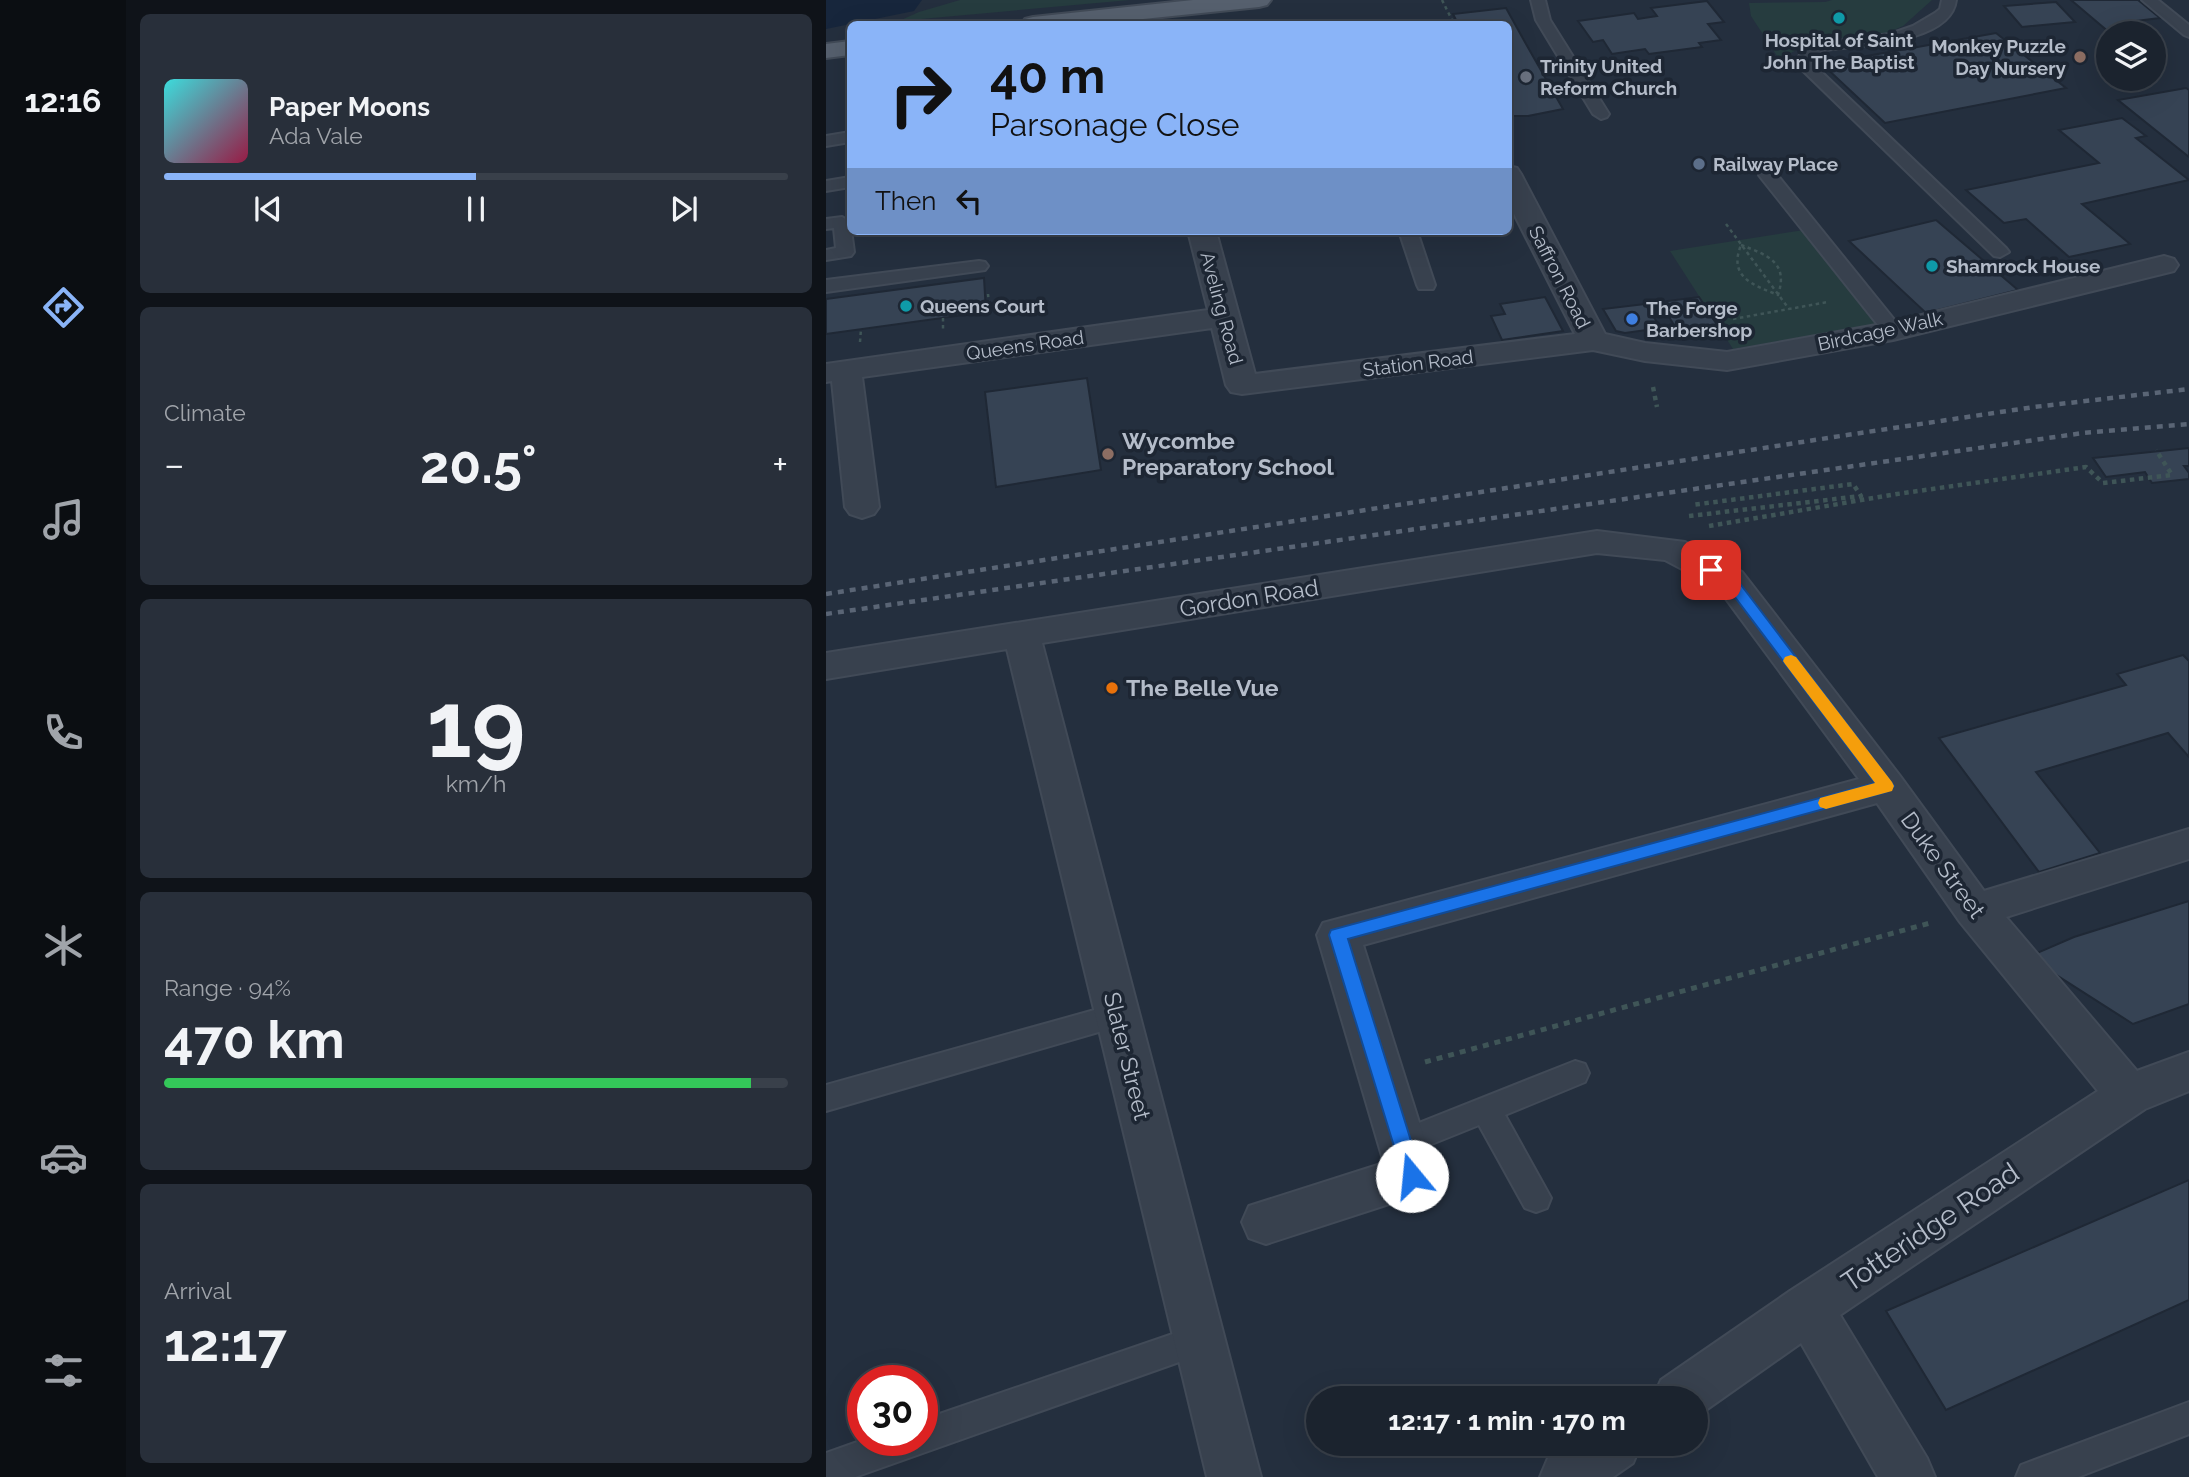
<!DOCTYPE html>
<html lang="en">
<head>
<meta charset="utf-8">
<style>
  body { margin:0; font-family:Raleway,sans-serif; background:#282f3a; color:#f1f3f6; height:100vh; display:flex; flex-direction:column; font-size:26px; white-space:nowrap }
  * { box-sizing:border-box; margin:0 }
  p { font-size:23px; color:#a0a4aa }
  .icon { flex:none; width:38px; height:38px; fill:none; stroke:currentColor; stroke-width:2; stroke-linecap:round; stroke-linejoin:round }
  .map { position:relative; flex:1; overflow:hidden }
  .drawer { display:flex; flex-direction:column; gap:14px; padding:14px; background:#0f1319; width:700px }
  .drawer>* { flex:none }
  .hud { position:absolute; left:21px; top:21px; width:665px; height:214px; border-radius:10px; box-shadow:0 7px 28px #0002,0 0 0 2px #39404a; background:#8ab4f8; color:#111; overflow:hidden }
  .tools { position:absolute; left:1270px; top:21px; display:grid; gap:14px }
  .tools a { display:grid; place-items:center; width:70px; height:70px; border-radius:50%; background:#1b232e; box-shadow:0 7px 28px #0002,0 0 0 2px #39404a; font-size:35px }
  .speed { position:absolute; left:21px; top:1365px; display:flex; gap:14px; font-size:35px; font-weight:700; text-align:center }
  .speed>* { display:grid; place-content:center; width:91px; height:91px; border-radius:50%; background:#1b232e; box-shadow:0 7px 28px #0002,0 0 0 2px #39404a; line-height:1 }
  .speed .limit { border:10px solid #d22; background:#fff; color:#111 }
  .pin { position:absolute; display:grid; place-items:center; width:60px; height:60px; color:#fff; margin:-30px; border-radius:14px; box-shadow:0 4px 10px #0006 }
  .me { position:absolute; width:77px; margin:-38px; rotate:343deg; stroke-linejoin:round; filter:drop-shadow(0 0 5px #0008) }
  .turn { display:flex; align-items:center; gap:24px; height:147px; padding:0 28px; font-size:32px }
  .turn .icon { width:91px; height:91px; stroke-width:2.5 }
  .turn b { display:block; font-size:49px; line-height:60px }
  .then { display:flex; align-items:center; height:66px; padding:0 28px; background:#0003; gap:14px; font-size:26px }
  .big { font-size:52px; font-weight:700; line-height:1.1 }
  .drawer .tile { flex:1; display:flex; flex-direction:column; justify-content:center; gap:10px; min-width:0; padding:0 24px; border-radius:10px; background:#282f3a }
  .drawer .dial { align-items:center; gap:0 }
  .dial b { font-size:91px; line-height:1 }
  .song { display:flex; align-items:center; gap:21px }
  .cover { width:84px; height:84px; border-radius:10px; background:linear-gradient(135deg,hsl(180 70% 55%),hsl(340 70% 35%)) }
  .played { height:7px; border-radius:4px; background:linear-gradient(90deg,#8ab4f8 50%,#39404a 50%) }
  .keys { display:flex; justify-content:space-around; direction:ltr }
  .heat { display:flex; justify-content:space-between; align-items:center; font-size:38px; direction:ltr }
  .charge { height:10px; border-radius:5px; background:linear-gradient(90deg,#34c759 94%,#39404a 0) }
  .trip { position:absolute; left:480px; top:1386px; width:402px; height:70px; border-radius:35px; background:#1b232e; box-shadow:0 7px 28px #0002,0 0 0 2px #39404a; font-weight:700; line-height:70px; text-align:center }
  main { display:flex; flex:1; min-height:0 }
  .menu { display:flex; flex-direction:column; width:126px; justify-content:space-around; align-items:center; background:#0b0e12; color:#a0a4aa }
  .menu .icon { width:49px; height:49px }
  .menu .active { color:#8ab4f8 }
  .menu b { font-size:32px; color:#f1f3f6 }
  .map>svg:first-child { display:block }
  .green { fill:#263c3f }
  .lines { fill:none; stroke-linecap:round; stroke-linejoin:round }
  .river { fill:#17263c; fill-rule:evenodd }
  .building { fill:#364354; stroke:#1f2835; stroke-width:2 }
  .service-casing { stroke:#414a57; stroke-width:4 }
  .minor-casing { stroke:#414a57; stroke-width:4 }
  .primary-casing { stroke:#414a57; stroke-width:4 }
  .path-far2 { stroke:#3f5557; stroke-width:2.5; stroke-dasharray:3.5 3.5; stroke-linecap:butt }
  .path-far1 { stroke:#3f5557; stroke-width:4.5; stroke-dasharray:4.5 4.5; stroke-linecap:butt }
  .path { stroke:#3f5557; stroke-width:5; stroke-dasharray:6 6; stroke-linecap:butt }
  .service { fill:#38414e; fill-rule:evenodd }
  .minor { fill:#38414e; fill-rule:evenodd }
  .primary { fill:#56606e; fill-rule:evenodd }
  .rail { stroke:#5a6575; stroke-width:4.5; stroke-dasharray:6 6; stroke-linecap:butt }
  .path-bridge { stroke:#3f5557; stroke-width:2.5; stroke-dasharray:3.5 3.5; stroke-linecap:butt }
  .route { fill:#1a73e8; stroke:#114b97; stroke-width:2 }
  .slow { fill:#f59e0b }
  .culture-dot { fill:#0f9aa8; stroke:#1d2633; stroke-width:2.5 }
  .education-dot { fill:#8d6e63; stroke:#1d2633; stroke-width:2.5 }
  .worship-dot { fill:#6b7280; stroke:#1d2633; stroke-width:2.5 }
  .service-dot { fill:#5c6f8a; stroke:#1d2633; stroke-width:2.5 }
  .shop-dot { fill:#3f7fe0; stroke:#1d2633; stroke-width:2.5 }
  .food-dot { fill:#e8710a; stroke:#1d2633; stroke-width:2.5 }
  .labels { text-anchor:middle; stroke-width:7; stroke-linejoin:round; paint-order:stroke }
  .far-poi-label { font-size:19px; font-weight:bold; fill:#b4bcc9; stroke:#1d2633; text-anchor:start }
  .far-street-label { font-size:19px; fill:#b4bcc9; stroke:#1d2633 }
  .poi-label { font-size:23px; font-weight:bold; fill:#b4bcc9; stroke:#1d2633; text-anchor:start }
  .street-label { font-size:23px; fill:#b4bcc9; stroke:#1d2633 }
  .near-street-label { font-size:28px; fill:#b4bcc9; stroke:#1d2633 }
</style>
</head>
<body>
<main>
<nav class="menu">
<b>12:16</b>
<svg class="icon active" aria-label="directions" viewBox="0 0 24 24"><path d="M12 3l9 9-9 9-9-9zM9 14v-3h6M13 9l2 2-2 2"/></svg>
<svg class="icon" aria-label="music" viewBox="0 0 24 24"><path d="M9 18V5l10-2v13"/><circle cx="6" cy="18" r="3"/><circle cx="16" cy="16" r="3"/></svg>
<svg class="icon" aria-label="phone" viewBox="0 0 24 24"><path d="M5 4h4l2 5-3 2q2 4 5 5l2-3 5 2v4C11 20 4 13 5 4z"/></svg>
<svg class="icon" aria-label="climate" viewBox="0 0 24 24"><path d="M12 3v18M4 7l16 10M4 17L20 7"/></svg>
<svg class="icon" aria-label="car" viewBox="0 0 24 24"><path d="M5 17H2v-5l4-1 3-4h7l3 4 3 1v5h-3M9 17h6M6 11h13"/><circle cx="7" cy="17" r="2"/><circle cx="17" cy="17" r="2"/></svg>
<svg class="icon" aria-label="filters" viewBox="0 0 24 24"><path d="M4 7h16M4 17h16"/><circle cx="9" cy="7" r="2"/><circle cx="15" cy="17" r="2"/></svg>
</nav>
<section class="drawer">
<div class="tile">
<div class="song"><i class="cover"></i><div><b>Paper Moons</b><p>Ada Vale</p></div></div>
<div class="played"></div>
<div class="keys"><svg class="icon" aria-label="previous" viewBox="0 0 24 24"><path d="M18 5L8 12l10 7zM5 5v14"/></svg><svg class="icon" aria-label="pause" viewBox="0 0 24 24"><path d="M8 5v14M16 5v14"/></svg><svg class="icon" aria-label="next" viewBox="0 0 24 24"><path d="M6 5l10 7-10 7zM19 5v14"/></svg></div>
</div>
<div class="tile"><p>Climate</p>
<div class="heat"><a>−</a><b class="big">20.5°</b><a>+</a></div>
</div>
<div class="tile dial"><b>19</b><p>km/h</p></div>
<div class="tile"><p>Range · 94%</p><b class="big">470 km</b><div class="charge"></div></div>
<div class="tile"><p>Arrival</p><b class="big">12:17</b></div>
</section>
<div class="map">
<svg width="1363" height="1477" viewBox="0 0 1363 1477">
  <rect width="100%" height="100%" fill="#242f3e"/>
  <g class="green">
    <path d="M134,0H304L73,21L93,12Z"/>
    <path d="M1006,0H1106L1077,26L1056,35L988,41L953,59L925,16L923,3L999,2Z"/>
    <path d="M978,230L1054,324L907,349L844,251Z"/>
  </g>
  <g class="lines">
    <path class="river" d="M0,0H96L88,11L0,29Z"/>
  </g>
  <g class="building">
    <path d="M1245,0H1312L1334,18L1302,22L1313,32L1284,33Z"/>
    <path d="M881,1L898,22L882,24L895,40L873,43L876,47L823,54L819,49L786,54L777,40L767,42L752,21L808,13L812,19L831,16L825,8Z"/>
    <path d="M1230,2L1249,22L1196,27L1178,6Z"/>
    <path d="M680,8L700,44L737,109L702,116H682V24H632L627,14Z"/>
    <path d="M1170,33L1240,88L1059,123L996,64Z"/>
    <path d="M1360,88L1363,90V157L1292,100Z"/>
    <path d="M1296,118L1320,136L1310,138L1363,180L1256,204L1304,244L1243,257L1200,219L1178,223L1140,190L1273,163L1233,130Z"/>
    <path d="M1110,220L1192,290L1100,313L1023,241Z"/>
    <path d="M158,278L160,312L0,334V299Z"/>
    <path d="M719,297L737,331L676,340L665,316L679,314L674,304Z"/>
    <path d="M873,297L897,334L857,340L834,302Z"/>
    <path d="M819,304L835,328L799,333L790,331L777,309Z"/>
    <path d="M261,378L275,470L170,487L159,392Z"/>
    <path d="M1363,448V466H1358L1363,473V479L1326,483L1319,472L1280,477L1267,458Z"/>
    <path d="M1357,655L1363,661V757L1342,733L1210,772L1274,853L1213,872L1113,738L1300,685L1291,674Z"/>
    <path d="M1363,901V1004L1307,1024L1202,957L1248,937Z"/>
    <path d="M1363,1180V1300L1120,1410L1060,1311Z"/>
  </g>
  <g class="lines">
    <g class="service-casing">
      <g id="service">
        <path d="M705,0H719L724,20L783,114L781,117L775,119L767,114L710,20Z"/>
        <path d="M1116,0H1130C1125,44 1032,45 999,50L991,53L985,62L1180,248L1183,252L1174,257L1168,256L968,62L981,47L991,43L1064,34L1087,26L1109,13L1114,9Z"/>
        <path d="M1316,0H1332L1363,25V37L1358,35Z"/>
        <path d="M24,132V142L0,146V136Z"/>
        <path d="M942,170L948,171L1074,327L1077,331L1074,335H1060L936,179L933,175L936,171Z"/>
        <path d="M24,177V187L0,191V181Z"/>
        <path d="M16,217L24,222L28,252L25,256L0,260V250L10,248L8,228L0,229V219Z"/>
        <path d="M573,231H591L609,285L607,289H593L591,285Z"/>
        <path d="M153,261L159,262L162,266L159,270L0,292V280Z"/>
        <path d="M290,1004L300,1008L304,1016L300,1024L0,1111V1085Z"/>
        <path d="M749,1061L759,1064L763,1073L759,1082L679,1115L725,1198L721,1208L710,1212L699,1208L653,1125L576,1156L565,1152L561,1143L565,1134Z"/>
        <path d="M373,1325L384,1329L389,1340L384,1351L29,1477H0V1453L37,1440H96V1420Z"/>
        <path d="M1363,1402V1434L1252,1477H1190L1195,1465Z"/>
      </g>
    </g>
    <g class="minor-casing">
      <g id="minor">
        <path d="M682,166L691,168L695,174L779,334L819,343L901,352L1067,322L1338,256L1348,259L1352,265L1348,271L1067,340L901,370L819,361L767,350L416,394L405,392L400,385L386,328L36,377L53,507L48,514L36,518L24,514L19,507L6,381L0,382V364L382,310L362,231H390L429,374L749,334L682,202Z"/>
        <path d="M771,531L859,542L916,572L1074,776L1158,891L1363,829V859L1180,917L1311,1071L1363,1052V1091L1319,1109L1014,1315L1101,1458L1109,1477H1052L975,1343L870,1417V1398H827L835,1380L964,1291L1272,1091L1134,922L1051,803L537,945L610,1176L603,1191L440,1244L423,1238L416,1222L423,1206L558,1163L491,935L497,923L1033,779L892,588L839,560L771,553L216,643L435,1477H381L181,649L0,679V653Z"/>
        <path d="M742,1444H815L807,1463L787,1477H714L722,1458Z"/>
      </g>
    </g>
    <g class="primary-casing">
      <g id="primary">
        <path d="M367,0H445L441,5L433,7L269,24H195L199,19L207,17Z"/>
        <path d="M24,41V55L0,58V44Z"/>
      </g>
    </g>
    <g class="path-far2">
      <path d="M616,0L628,24"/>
      <path d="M900,224L963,309"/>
      <path d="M915,245C941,255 963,262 952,295C927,285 902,277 915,245Z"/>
      <path d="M160,314H164L162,294"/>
      <path d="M907,319L1002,302"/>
    </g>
    <g class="path-far1">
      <path d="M827,387L831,407"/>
      <path d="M863,516L1035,496L1027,484L866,505"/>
      <path d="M883,526L1071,494L1260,467L1277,483L1346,475L1330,450"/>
    </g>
    <path class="path" d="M599,1062L1104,923"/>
    <use href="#service" class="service"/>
    <use href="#minor" class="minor"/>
    <use href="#primary" class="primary"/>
    <g class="rail">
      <path d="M0,594L1021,435L1208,407L1363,389"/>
      <path d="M0,614L1257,433L1363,424"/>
    </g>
    <g class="path-bridge">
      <path d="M117,318V330"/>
      <path d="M34,342L35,329"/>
    </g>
  </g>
  <path class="route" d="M885,565L909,577L1068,786L1060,792L522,939L596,1176L593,1182L586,1184L579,1182L503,935L505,930L1049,783L899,584L878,570L880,567Z"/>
  <path class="slow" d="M965,655L970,657L1066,782L1068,786L1066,791L1000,809L994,807L992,803L994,798L1049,783L959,664L957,661L959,657Z"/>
  <g class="culture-dot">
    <circle cx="1013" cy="18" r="7"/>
    <circle cx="1106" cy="266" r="7"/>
    <circle cx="80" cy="306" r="7"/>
  </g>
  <g class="education-dot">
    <circle cx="1254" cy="57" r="7"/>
    <circle cx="282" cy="454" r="7"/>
  </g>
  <circle class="worship-dot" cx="700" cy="77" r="7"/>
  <circle class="service-dot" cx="873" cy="164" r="7"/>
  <circle class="shop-dot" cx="806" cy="319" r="7"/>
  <circle class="food-dot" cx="286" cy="688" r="7"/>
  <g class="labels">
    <g class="far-poi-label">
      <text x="1013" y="47" text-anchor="middle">Hospital of Saint<tspan x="1013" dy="22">John The Baptist</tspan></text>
      <text x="1240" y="53" text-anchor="end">Monkey Puzzle<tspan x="1240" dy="22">Day Nursery</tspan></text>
      <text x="714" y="73">Trinity United<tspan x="714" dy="22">Reform Church</tspan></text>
      <text x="887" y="171">Railway Place</text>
      <text x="1120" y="273">Shamrock House</text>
      <text x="94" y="313">Queens Court</text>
      <text x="820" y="315">The Forge<tspan x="820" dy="22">Barbershop</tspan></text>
    </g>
    <g class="far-street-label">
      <text transform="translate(734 277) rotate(63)" y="7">Saffron Road</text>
      <text transform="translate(396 308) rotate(75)" y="7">Aveling Road</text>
      <text transform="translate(1054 331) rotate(-12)" y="7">Birdcage Walk</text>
      <text transform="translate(199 345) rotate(-8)" y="7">Queens Road</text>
      <text transform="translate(592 363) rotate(-7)" y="7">Station Road</text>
    </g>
    <g class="poi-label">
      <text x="296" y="449">Wycombe<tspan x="296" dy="26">Preparatory School</tspan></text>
      <text x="300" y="696">The Belle Vue</text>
    </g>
    <g class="street-label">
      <text transform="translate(423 598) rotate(-9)" y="8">Gordon Road</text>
      <text transform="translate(1117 865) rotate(54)" y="8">Duke Street</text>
      <text transform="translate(301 1056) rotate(76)" y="8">Slater Street</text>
    </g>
    <g class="near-street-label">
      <text transform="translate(1104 1227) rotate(-34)" y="10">Totteridge Road</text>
    </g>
  </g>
</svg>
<div class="tools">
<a><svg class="icon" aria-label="layers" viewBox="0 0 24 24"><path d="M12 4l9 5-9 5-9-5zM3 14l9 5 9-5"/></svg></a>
</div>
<div class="speed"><div class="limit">30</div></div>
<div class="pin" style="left:885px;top:570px;background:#d93025"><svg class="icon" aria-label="arrive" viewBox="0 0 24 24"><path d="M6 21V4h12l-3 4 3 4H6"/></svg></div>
<svg class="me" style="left:586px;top:1176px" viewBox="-20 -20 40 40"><circle r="19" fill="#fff"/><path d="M0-13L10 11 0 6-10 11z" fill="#1a73e8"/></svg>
<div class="trip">12:17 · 1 min · 170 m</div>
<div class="hud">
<div class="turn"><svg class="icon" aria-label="right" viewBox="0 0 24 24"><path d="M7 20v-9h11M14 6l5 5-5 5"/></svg><div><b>40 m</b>Parsonage Close</div></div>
<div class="then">Then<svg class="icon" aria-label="left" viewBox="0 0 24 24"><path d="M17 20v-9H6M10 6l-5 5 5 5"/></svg></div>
</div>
</div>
</main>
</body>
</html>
